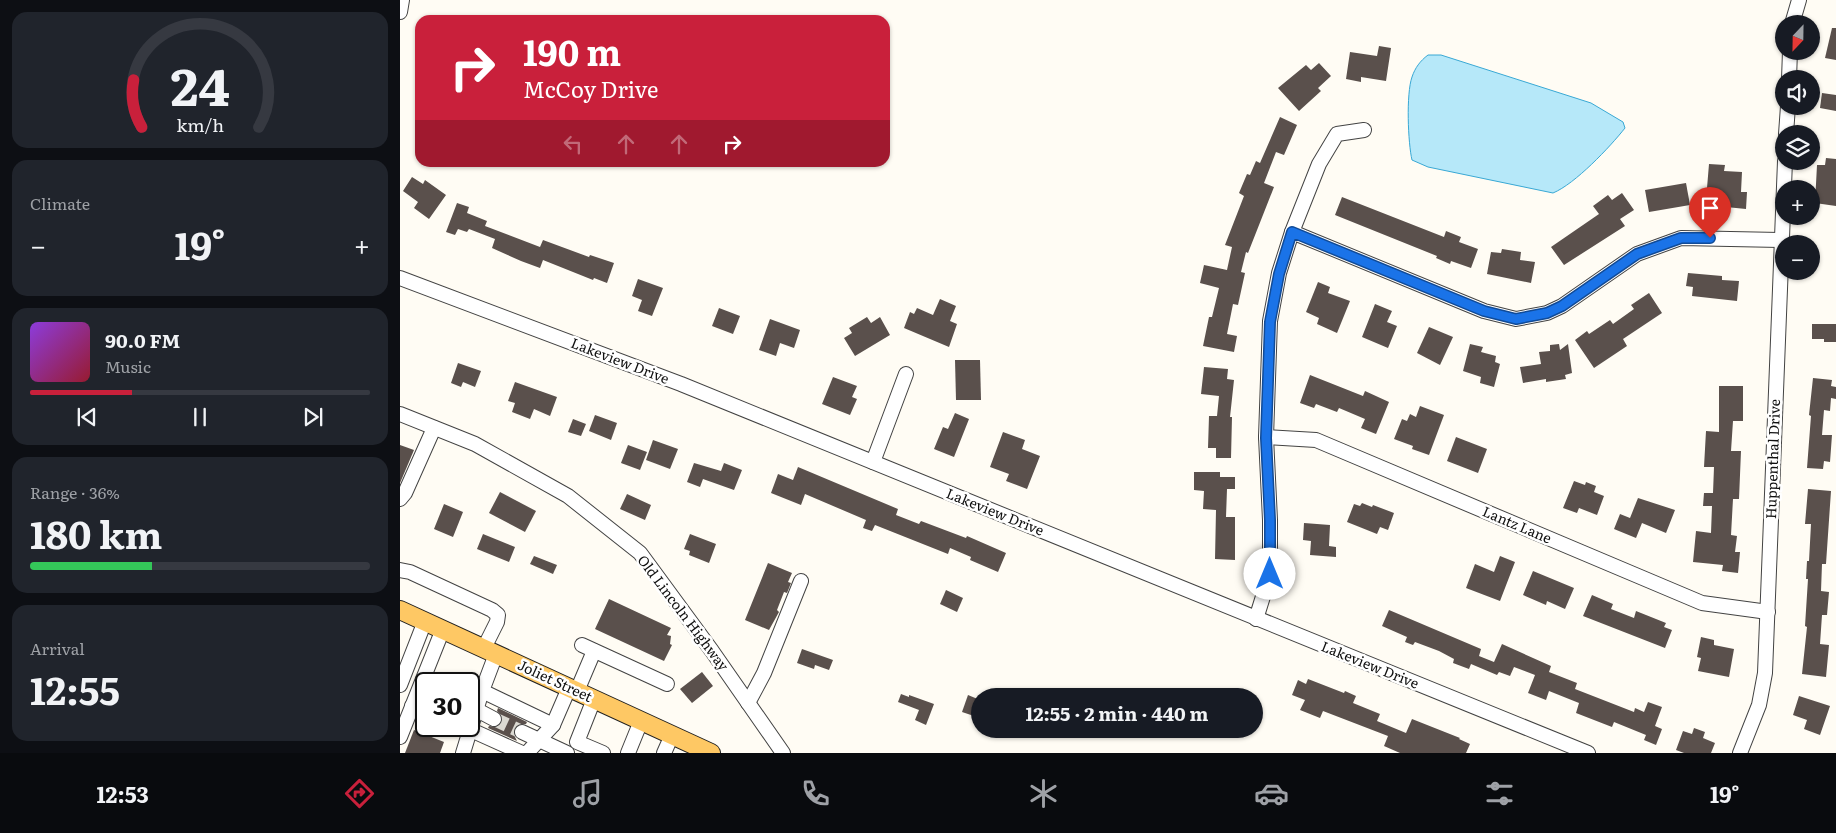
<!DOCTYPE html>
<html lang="en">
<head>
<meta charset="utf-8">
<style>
  body { margin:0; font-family:Literata,serif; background:#20242c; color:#f1f3f6; height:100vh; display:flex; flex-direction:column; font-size:19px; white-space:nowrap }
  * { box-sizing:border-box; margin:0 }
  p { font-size:16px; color:#9ea1a6 }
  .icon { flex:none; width:28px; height:28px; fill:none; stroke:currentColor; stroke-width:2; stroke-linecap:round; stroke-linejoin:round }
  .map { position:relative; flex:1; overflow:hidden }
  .details { display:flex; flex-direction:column; gap:12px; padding:12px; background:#0d0f14; width:400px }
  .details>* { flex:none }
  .hud { position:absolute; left:15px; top:15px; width:475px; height:152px; border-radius:15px; box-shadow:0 1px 4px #0004; background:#c9203b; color:#fff; overflow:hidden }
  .needle { width:32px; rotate:202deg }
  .tools { position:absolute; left:1375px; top:15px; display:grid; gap:10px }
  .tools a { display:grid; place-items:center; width:45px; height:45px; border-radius:50%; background:#171b24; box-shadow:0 1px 4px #0004; font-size:25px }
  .speed { position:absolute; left:15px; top:672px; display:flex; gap:10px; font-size:25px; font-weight:700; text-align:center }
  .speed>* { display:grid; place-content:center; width:65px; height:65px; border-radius:50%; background:#171b24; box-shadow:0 1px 4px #0004; line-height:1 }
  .speed .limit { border:2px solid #111; border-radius:8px; background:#fff; color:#111 }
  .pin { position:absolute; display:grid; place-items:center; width:42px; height:42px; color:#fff; margin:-51px -21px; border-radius:50% 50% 50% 0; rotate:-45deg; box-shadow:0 0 5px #0007 }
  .pin .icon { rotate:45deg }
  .me { position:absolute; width:55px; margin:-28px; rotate:0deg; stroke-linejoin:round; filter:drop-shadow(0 0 4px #0008) }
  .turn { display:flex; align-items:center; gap:18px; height:105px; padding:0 25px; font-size:22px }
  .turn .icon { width:65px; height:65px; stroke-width:2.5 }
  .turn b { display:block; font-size:35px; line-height:42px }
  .lanes { display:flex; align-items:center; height:48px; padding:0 25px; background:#0003; justify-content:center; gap:25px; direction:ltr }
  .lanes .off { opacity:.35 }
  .big { font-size:38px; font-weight:700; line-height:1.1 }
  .details .tile { flex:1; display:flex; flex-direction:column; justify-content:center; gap:8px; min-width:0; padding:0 18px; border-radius:15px; background:#20242c }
  .details .dial { align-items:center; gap:0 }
  .dial svg { height:130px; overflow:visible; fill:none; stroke:#363941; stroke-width:7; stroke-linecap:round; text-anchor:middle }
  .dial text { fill:#f1f3f6; stroke:none }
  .song { display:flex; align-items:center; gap:15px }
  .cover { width:60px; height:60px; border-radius:8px; background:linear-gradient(135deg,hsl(270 70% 55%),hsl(350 70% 35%)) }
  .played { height:5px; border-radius:2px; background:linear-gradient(90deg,#c9203b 30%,#363941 30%) }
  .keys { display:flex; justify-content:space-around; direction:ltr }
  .heat { display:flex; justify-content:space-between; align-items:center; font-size:28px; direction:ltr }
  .charge { height:8px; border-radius:4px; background:linear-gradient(90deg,#34c759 36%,#363941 0) }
  .trip { position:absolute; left:571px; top:688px; width:292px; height:50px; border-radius:25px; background:#171b24; box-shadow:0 1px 4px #0004; font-weight:700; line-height:50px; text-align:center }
  .menu { display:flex; height:80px; justify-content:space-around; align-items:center; background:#090b0e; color:#9ea1a6 }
  .menu .icon { width:35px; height:35px }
  .menu .selected { color:#c9203b }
  .menu b { font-size:22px; color:#f1f3f6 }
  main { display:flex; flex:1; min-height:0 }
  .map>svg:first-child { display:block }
  .water { fill:#b6e8f9; stroke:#39a8d4 }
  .building { fill:#5a504c }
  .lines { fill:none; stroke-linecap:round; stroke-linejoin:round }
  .minor-tunnel { stroke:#dbd9d2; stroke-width:14; stroke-dasharray:14 7; stroke-linecap:butt }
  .minor-casing { stroke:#434343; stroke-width:16 }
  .major-casing { stroke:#212121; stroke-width:20 }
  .minor { stroke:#fff; stroke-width:14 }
  .major { stroke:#fec864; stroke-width:18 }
  .route-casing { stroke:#114b97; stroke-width:12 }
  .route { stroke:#1a73e8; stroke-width:9 }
  .labels { text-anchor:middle; stroke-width:5; stroke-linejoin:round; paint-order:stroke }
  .street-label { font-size:14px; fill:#101010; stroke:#fff }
</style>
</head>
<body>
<main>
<section class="details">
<div class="tile dial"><svg viewBox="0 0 100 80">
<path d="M14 69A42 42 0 1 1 86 69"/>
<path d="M14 69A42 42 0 0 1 9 40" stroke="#c9203b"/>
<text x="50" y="56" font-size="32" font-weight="700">24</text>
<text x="50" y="72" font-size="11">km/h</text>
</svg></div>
<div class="tile"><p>Climate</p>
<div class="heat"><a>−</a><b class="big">19°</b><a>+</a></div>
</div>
<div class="tile">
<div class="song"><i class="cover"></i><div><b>90.0 FM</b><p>Music</p></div></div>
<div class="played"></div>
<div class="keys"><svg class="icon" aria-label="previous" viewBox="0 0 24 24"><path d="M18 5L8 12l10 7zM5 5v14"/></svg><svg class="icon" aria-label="pause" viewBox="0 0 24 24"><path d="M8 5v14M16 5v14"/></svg><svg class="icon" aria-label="next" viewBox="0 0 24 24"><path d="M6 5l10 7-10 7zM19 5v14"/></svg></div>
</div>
<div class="tile"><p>Range · 36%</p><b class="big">180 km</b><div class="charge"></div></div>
<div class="tile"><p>Arrival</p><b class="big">12:55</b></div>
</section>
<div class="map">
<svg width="1436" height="753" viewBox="0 0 1436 753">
  <rect width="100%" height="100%" fill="#fffcf4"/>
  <path class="water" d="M1028,55H1041L1191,103L1223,122L1225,128C1210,147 1175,184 1153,193L1028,167L1012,160C1008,143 1006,94 1012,77C1015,68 1020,61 1028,55Z"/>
  <g class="building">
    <path d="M1432,28H1436V60L1425,58Z"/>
    <path d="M979,46L991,48L986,81L961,77V82L946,79L950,52L977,56Z"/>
    <path d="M919,63L931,76L918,88L921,91L899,111L878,88L906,65L911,70Z"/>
    <path d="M1422,93L1436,95V111L1420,108Z"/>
    <path d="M880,117L897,125L884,155L876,152L864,183L874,187L848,253L846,252L841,272L845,273L838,305L833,304L827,334L837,336L834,352L803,346L809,317H812L819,288L800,283L804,265L827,270L832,247L825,245L844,196L839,193L847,174L850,175L856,161L860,163Z"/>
    <path d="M1426,158L1436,159V206L1415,203L1417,165H1425Z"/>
    <path d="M1309,164L1325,165L1324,171L1342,172L1341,192H1347L1346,209L1326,207L1327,201L1306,200Z"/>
    <path d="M12,177L23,184L25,180L46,195L29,219L14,208L18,202L3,191Z"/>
    <path d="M1286,183L1290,205L1249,212L1245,190Z"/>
    <path d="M1222,193L1234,210L1220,219L1225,226L1164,265L1151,247L1199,214L1193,206L1208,195L1212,200Z"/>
    <path d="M942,197L1044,237L1046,231L1061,237L1059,242L1078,249L1071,268L1051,261L1050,264L1036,258L1037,256L935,215Z"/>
    <path d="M57,203L69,207L67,213L87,221L85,226L140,247L143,240L189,257L190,255L214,263L207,283L194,278L193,280L143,260L140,268L121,261L92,248L95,239L69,229L67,232L58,229L55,235L46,232Z"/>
    <path d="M1102,249L1121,252L1120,260L1135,262L1131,283L1087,274L1091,252L1101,253Z"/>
    <path d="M1288,273L1322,276V280L1339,281L1337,301L1292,296L1293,287L1286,286Z"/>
    <path d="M238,279L263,288L252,316L238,311L242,300L232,296Z"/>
    <path d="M918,282L930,287L928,293L950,301L937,333L917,324L919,318L906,312Z"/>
    <path d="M1249,293L1262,313L1223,339L1227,346L1194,368L1175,340L1187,331L1189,334L1210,320L1213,324L1234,309L1231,305Z"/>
    <path d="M540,299L556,306L550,321L557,324L549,347L504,328L510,312L514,314L517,308L533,315Z"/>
    <path d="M975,304L992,311L987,322L997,326L988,348L962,337Z"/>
    <path d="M319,308L340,316L333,334L312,326Z"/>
    <path d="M467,317L471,323L480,317L490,335L455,356L444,338L452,333L449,328Z"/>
    <path d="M370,319L400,330L394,348L380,343L376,356L359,350Z"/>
    <path d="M1412,324H1436V342H1424V339H1412Z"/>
    <path d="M1029,327L1053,337L1040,365L1017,353Z"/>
    <path d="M1070,344L1083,347L1081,352L1096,356L1095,362L1100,364L1094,387L1080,383L1081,377L1063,371Z"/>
    <path d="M1159,344L1160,350L1168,344L1172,373L1165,375L1166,379L1146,382V379L1123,383L1120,367L1141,364L1139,352L1150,351V345Z"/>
    <path d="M555,360H580L581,400H556Z"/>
    <path d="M58,363L81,371L75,387L63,382L61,387L51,383Z"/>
    <path d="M804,367L828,369L827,379L834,380L830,417H832L831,458H816V448H808L809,416H817L819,396L801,394Z"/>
    <path d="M910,375L963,396L965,391L989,402L976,434L961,428L965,419L939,408L937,412L916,404L914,408L900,403Z"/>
    <path d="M433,377L457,386L452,397L457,399L450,415L422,404Z"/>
    <path d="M1413,378L1432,380L1431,386L1436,387V399L1431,398L1430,411L1424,410L1422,435H1432L1430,462L1424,461L1423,469L1407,468L1411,416L1409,415Z"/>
    <path d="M115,382L157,397L150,416L134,409L130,419L112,412L115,403L108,401Z"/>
    <path d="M1319,386H1343V421H1333L1331,451H1341L1339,499H1333L1331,535L1337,536L1335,552H1340L1338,573L1322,571L1323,565L1293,562L1296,531L1311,533L1312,506H1303L1304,493H1313L1314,467H1304L1306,431L1319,432Z"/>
    <path d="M1020,406L1044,415L1029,455L1012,449L1013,446L994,439L1002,419L1007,421L1010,414L1016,417Z"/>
    <path d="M555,413L569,419L554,457L534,449L543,427L548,429Z"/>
    <path d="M195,415L217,423L211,440L189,431Z"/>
    <path d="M173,419L186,424L181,436L168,432Z"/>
    <path d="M603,432L625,440L622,449L640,456L627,489L606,481L609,474L590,467Z"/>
    <path d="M1056,437L1087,449L1078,473L1047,461Z"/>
    <path d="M253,440L278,449L270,469L246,460Z"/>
    <path d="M0,445L14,450L0,483Z"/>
    <path d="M228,445L247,452L240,470L221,463Z"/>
    <path d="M294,463L321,471L324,463L342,470L334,490L303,479L300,487L287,482Z"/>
    <path d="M398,467L498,509L496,515L519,524L521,521L566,538L567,536L606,553L598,572L570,560L571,557L550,548L548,554L475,525L472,531L463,528L466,520L405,494L401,505L371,493L378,474L393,480Z"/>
    <path d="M794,472H820V477H835V489H827L826,517H835V560L815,559L816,510L803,509L804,491L794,490Z"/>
    <path d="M1174,481L1185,485L1186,482L1196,486L1194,492L1204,496L1197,515L1179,508L1177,513L1163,508Z"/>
    <path d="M1408,489L1431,491L1426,564H1422L1421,591L1429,592L1427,615H1422L1420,644L1429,645L1426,677L1402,674L1407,627L1405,626L1408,579H1406L1407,561H1409L1411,524H1405Z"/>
    <path d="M100,492L136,511L125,532L89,513Z"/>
    <path d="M227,494L251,505L245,520L220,509Z"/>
    <path d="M1238,498L1275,510L1266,533L1242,523L1236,538L1214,529L1220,514L1230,518Z"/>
    <path d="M962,503L972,507L973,505L994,513L988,530L980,527L977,534L947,522L954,504L960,506Z"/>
    <path d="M44,504L63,512L53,537L34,529Z"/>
    <path d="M904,523L930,525L929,546L936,547V557L910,555L911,541L903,540Z"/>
    <path d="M83,534L115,547L109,562L77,549Z"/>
    <path d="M290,534L316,544L309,563L289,555L290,551L284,549Z"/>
    <path d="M134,556L157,565L153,574L130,564Z"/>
    <path d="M1100,556L1115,562L1100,601L1066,588L1075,564L1094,572Z"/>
    <path d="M368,563L392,573L388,582L391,583L387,593L384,592L377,610L379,612L369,630L345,620Z"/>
    <path d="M1133,571L1174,588L1165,609L1147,601L1146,605L1123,595Z"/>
    <path d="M546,590L563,598L557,612L540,604Z"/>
    <path d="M1192,595L1213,604L1211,609L1234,618L1236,611L1266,623L1264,627L1272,630L1265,648L1183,616Z"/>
    <path d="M209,599L271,628L267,635L271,636L270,644L272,645L264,661L195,629Z"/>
    <path d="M989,610L1081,649L1079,656L1094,662L1102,644L1151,666L1149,672L1177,683L1175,689L1234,712L1235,708L1244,712L1248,702L1262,707L1255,726L1262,729L1256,745L1244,740L1246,735L1214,722L1212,727L1176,713L1179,703L1149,691L1146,700L1128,693L1135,675L1114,667L1110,676L1099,672L1097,675L1071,664L1069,669L1053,663L1054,659L1039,651L1015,642L1013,645L1005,642L1007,637L982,626Z"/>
    <path d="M1301,637L1314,640V645L1334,649L1329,677L1298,671L1301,658L1297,657Z"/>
    <path d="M402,649L433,660L429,670L415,665L414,669L397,663Z"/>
    <path d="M302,672L313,686L292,703L280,689Z"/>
    <path d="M908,679L944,693L945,691L956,696L953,703L980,714L977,721L1006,733L1012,719L1060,738L1059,739L1070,744L1066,753H1000L984,746L988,736L923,711L920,718L900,710L905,700L892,695L898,680L906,684Z"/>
    <path d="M501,694L509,697V695L534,704L526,725L515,720L519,710L498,702Z"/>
    <path d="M568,695L580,700V718L562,712Z"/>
    <path d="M1399,696L1430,706L1420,735L1404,729L1407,720L1393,715Z"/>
    <path d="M98,708L127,722L126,724L117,725L114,728L113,733L117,741L88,728L89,726L98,727L102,723L103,718L97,711Z"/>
    <path d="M1294,728L1305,732L1303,738L1315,743L1311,753H1284L1276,750L1283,731L1292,734Z"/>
    <path d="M14,730L44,742L40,753H5Z"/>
  </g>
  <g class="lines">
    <path class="minor-tunnel" d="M94,719L122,732"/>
    <g class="minor-casing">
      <g id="minor">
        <path d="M0,12L2,0"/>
        <path d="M1392,24L1399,0"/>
        <path d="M1389,79L1390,51"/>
        <path d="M1386,134L1388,106"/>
        <path d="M892,232L1084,311L1116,319L1147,313L1162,306L1237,254L1281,238L1381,240"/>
        <path d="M0,278L281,384L1188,753"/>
        <path d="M0,414L75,444L168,496L240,553L312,651L383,753"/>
        <path d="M866,437L916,440L1302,603L1368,612"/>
        <path d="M473,462L506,374"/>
        <path d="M0,499L5,493L34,428"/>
        <path d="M0,570L10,572L92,610L98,615L97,622L84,648"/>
        <path d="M856,619L870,574V520L866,437L870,321L879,273L892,232L919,164L937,134L964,130"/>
        <path d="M182,645L267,684"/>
        <path d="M96,654L82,691L153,725"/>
        <path d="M0,685L25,621"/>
        <path d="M177,691L194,651"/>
        <path d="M194,699L177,742L203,753"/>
        <path d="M348,703L364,673L401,581"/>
        <path d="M12,706L26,712"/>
        <path d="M77,710L94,719"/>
        <path d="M71,730L122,753"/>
        <path d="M122,732L167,753"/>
        <path d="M0,737L43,629"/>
        <path d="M63,753L82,691"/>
        <path d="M127,753L153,725L169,688"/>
        <path d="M228,753L241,721"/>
        <path d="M264,753L272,735"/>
        <path d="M1340,753L1359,705L1365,673L1385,161"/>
      </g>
    </g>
    <g class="major-casing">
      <path id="major" d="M0,610L311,753"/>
    </g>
    <use href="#minor" class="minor"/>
    <use href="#major" class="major"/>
  </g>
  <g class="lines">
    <g class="route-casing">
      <path id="route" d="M870,574V520L866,438L870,322L879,274L892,232L1084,311L1116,319L1147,313L1162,306L1237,254L1281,238H1310"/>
    </g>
    <use href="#route" class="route"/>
  </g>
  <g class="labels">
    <g class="street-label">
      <text transform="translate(220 361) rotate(21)" y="5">Lakeview Drive</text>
      <text transform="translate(1373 459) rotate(-88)" y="5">Huppenthal Drive</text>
      <text transform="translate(595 512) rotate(22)" y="5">Lakeview Drive</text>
      <text transform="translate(1117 525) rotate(23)" y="5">Lantz Lane</text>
      <text transform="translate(283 613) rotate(53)" y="5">Old Lincoln Highway</text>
      <text transform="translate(970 665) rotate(22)" y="5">Lakeview Drive</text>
      <text transform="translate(155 681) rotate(25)" y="5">Joliet Street</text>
    </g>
  </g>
</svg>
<div class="tools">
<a><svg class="needle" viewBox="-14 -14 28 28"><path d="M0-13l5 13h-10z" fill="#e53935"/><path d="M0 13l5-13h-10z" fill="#9ea1a6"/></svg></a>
<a><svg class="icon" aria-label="sound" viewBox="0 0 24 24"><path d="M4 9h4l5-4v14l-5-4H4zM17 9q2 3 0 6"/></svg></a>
<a><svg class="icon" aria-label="layers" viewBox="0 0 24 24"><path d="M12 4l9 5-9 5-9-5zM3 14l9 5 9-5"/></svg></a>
<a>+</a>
<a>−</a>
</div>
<div class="speed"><div class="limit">30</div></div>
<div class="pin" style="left:1310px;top:238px;background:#d93025"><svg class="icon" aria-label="arrive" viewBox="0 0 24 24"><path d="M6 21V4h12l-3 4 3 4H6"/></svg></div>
<svg class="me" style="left:870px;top:574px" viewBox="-20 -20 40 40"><circle r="19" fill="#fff"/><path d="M0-13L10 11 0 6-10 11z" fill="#1a73e8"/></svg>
<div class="trip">12:55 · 2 min · 440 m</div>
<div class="hud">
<div class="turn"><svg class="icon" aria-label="right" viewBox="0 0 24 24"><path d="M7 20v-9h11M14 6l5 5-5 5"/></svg><div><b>190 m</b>McCoy Drive</div></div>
<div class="lanes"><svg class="icon off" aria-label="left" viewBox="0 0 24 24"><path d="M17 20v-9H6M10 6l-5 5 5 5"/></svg><svg class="icon off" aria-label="ahead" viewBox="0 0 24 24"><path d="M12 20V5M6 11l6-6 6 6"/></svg><svg class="icon off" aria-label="ahead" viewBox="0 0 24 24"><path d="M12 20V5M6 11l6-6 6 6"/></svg><svg class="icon" aria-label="right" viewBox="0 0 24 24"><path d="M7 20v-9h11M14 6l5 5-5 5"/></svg></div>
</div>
</div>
</main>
<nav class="menu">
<b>12:53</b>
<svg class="icon selected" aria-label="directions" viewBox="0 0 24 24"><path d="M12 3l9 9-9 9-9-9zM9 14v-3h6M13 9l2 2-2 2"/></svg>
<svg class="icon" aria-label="music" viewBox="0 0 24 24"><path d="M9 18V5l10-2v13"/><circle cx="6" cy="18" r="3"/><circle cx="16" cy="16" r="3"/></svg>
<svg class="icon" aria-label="phone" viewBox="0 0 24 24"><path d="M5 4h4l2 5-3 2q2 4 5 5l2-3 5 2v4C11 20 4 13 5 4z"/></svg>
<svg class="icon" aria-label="climate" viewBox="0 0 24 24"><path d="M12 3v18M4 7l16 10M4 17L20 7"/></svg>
<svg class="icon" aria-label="car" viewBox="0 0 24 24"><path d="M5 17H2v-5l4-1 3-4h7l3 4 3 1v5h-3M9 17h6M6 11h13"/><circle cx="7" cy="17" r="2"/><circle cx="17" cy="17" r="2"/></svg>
<svg class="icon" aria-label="filters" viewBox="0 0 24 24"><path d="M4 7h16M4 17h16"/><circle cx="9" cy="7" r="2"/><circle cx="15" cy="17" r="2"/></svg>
<b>19°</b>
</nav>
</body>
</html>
